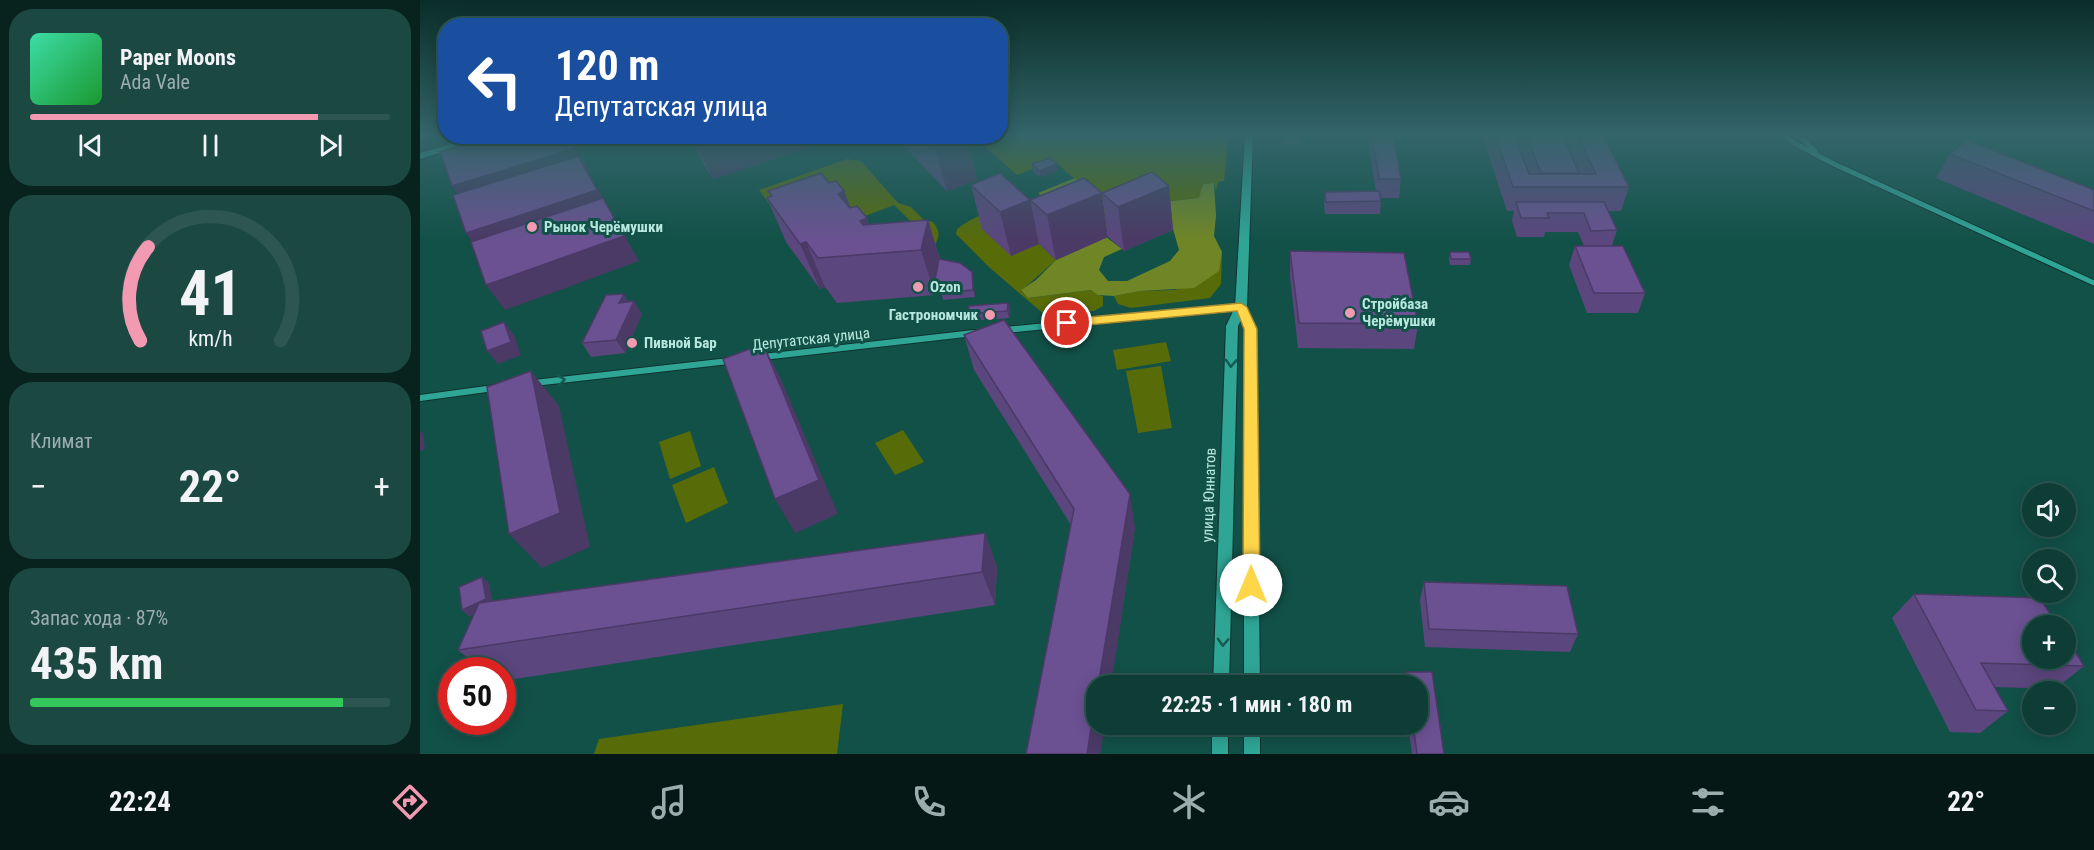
<!DOCTYPE html>
<html lang="ru">
<head>
<meta charset="utf-8">
<style>
  body { margin:0; font-family:"Roboto Condensed",sans-serif; background:#1c4842; color:#f1f3f6; height:100vh; display:flex; flex-direction:column; font-size:22px; white-space:nowrap }
  * { box-sizing:border-box; margin:0 }
  p { font-size:20px; color:#9baead }
  .icon { flex:none; width:33px; height:33px; fill:none; stroke:currentColor; stroke-width:2; stroke-linecap:round; stroke-linejoin:round }
  .map { position:relative; flex:1; overflow:hidden }
  .drawer { display:flex; flex-direction:column; gap:9px; padding:9px; background:#08221e; width:420px }
  .drawer>* { flex:none }
  .guide { position:absolute; left:18px; top:18px; width:570px; height:126px; border-radius:24px; box-shadow:0 3px 15px #0003,0 0 0 2px #2e5651; background:#1a4fa0; color:#fff; overflow:hidden }
  .buttons { position:absolute; left:1602px; top:483px; display:grid; gap:12px }
  .buttons a { display:grid; place-items:center; width:54px; height:54px; border-radius:50%; background:#0e3d36; box-shadow:0 3px 15px #0003,0 0 0 2px #2e5651; font-size:30px }
  .speed { position:absolute; left:18px; top:657px; display:flex; gap:12px; font-size:30px; font-weight:700; text-align:center }
  .speed>* { display:grid; place-content:center; width:78px; height:78px; border-radius:50%; background:#0e3d36; box-shadow:0 3px 15px #0003,0 0 0 2px #2e5651; line-height:1 }
  .speed .limit { border:9px solid #d22; background:#fff; color:#111 }
  .pin { position:absolute; display:grid; place-items:center; width:51px; height:51px; color:#fff; margin:-26px; border:3px solid #fff; border-radius:50%; box-shadow:0 2px 6px #0007 }
  .me { position:absolute; width:66px; margin:-33px; rotate:0deg; stroke-linejoin:round; filter:drop-shadow(0 0 4px #0008) }
  .turn { display:flex; align-items:center; gap:21px; height:126px; padding:0 18px; font-size:27px }
  .turn .icon { width:78px; height:78px; stroke-width:2.5 }
  .turn b { display:block; font-size:42px; line-height:51px }
  .big { font-size:45px; font-weight:700; line-height:1.1 }
  .drawer .widget { flex:1; display:flex; flex-direction:column; justify-content:center; gap:9px; min-width:0; padding:0 21px; border-radius:24px; background:#1c4842 }
  .drawer .dial { align-items:center; gap:0 }
  .dial svg { height:156px; overflow:visible; fill:none; stroke:#2e5651; stroke-width:7; stroke-linecap:round; text-anchor:middle }
  .dial text { fill:#f1f3f6; stroke:none }
  .song { display:flex; align-items:center; gap:18px }
  .cover { width:72px; height:72px; border-radius:9px; background:linear-gradient(135deg,hsl(160 70% 55%),hsl(130 70% 35%)) }
  .played { height:6px; border-radius:3px; background:linear-gradient(90deg,#f19ab2 80%,#2e5651 80%) }
  .keys { display:flex; justify-content:space-around; direction:ltr }
  .heat { display:flex; justify-content:space-between; align-items:center; font-size:33px; direction:ltr }
  .charge { height:9px; border-radius:4px; background:linear-gradient(90deg,#34c759 87%,#2e5651 0) }
  .trip { position:absolute; left:666px; top:675px; width:342px; height:60px; border-radius:24px; background:#0e3d36; box-shadow:0 3px 15px #0003,0 0 0 2px #2e5651; font-weight:700; line-height:60px; text-align:center }
  .tabs { display:flex; height:96px; justify-content:space-around; align-items:center; background:#061816; color:#9baead }
  .tabs .icon { width:42px; height:42px }
  .tabs .current { color:#f19ab2 }
  .tabs b { font-size:27px; color:#f1f3f6 }
  main { display:flex; flex:1; min-height:0 }
  .map>svg:first-child { display:block }
  .green { fill:#586b09 }
  .forest { fill:#708626 }
  .lines { fill:none; stroke-linecap:round; stroke-linejoin:round }
  .street-far1-casing { stroke:#0f332e; stroke-width:7 }
  .street-casing { stroke:#0f332e; stroke-width:8 }
  .secondary-casing { stroke:#0f332e; stroke-width:2 }
  .street-far1 { stroke:#2fa595; stroke-width:5 }
  .street { stroke:#2fa595; stroke-width:6 }
  .secondary { fill:#2fa595; fill-rule:evenodd }
  .wall { fill:#5c467e }
  .shaded-wall { fill:#4b3966 }
  .building { fill:#6b5192; stroke:#4b3966; stroke-width:1.5 }
  .oneway { stroke:#155950 }
  .route { fill:#ffd54a; stroke:#a68a30; stroke-width:1.5 }
  .poi-dot { fill:#f19ab2; stroke:#125148; stroke-width:2 }
  .labels { text-anchor:middle; stroke-width:6; stroke-linejoin:round; paint-order:stroke }
  .poi-label { font-size:15px; font-weight:bold; fill:#b7e8de; stroke:#125148; text-anchor:start }
  .street-label { font-size:15px; fill:#b7e8de; stroke:#125148 }
</style>
</head>
<body>
<main>
<section class="drawer">
<div class="widget">
<div class="song"><i class="cover"></i><div><b>Paper Moons</b><p>Ada Vale</p></div></div>
<div class="played"></div>
<div class="keys"><svg class="icon" aria-label="previous" viewBox="0 0 24 24"><path d="M18 5L8 12l10 7zM5 5v14"/></svg><svg class="icon" aria-label="pause" viewBox="0 0 24 24"><path d="M8 5v14M16 5v14"/></svg><svg class="icon" aria-label="next" viewBox="0 0 24 24"><path d="M6 5l10 7-10 7zM19 5v14"/></svg></div>
</div>
<div class="widget dial"><svg viewBox="0 0 100 80">
<path d="M14 69A42 42 0 1 1 86 69"/>
<path d="M14 69A42 42 0 0 1 18 21" stroke="#f19ab2"/>
<text x="50" y="56" font-size="32" font-weight="700">41</text>
<text x="50" y="72" font-size="11">km/h</text>
</svg></div>
<div class="widget"><p>Климат</p>
<div class="heat"><a>−</a><b class="big">22°</b><a>+</a></div>
</div>
<div class="widget"><p>Запас хода · 87%</p><b class="big">435 km</b><div class="charge"></div></div>
</section>
<div class="map">
<svg width="1674" height="754" viewBox="0 0 1674 754">
  <rect width="100%" height="100%" fill="#125148"/>
  <g class="green">
    <path d="M581,135H809L804,181L798,182L796,190L794,183L783,184L780,198L749,201L708,191L682,202L634,161L597,175L554,137Z"/>
    <path d="M427,159L441,161L478,203L491,207L504,220L513,222C520,231 520,235 515,245L474,205L437,219L357,214L339,190Z"/>
    <path d="M591,206L622,233L619,244L636,260L601,291L609,298L672,290L678,295L683,296V306L674,311L625,315L570,268L536,234L537,229C552,217 572,210 591,206Z"/>
    <path d="M802,252L801,284L790,298L711,308L698,304L694,296L720,291L755,290L798,271Z"/>
    <path d="M746,342L751,361L697,370L693,350Z"/>
    <path d="M741,366L752,428L718,433L706,371Z"/>
    <path d="M483,430L504,462L475,475L455,443Z"/>
    <path d="M270,431L281,466L250,479L239,442Z"/>
    <path d="M294,467L308,503L266,523L252,485Z"/>
    <path d="M423,704L417,754H174L179,739Z"/>
  </g>
  <path class="forest" d="M655,178L682,201L708,191L750,201L779,198L783,184L794,183L796,216L794,236L802,252L799,271L774,288L720,291L694,296L678,295L671,290L608,298L601,290L616,280L636,260L686,237L702,249L684,257L679,270L688,281H707L750,261L759,250L753,229L736,216L688,237L670,222L619,244L622,233L648,219L618,193Z"/>
  <g class="lines">
    <g class="street-far1-casing">
      <g id="street-far1">
        <path d="M1365,135L1374,143L1414,164L1674,283"/>
        <path d="M1378,135L1395,151"/>
      </g>
    </g>
    <g class="street-casing">
      <g id="street">
        <path d="M585,330L821,307"/>
        <path d="M343,357L554,333"/>
        <path d="M114,383L309,361"/>
        <path d="M0,398L74,388"/>
      </g>
    </g>
    <g class="secondary-casing">
      <g id="secondary">
        <path d="M825,135H833L827,307L836,329L840,686H824V329L821,320L818,326L809,686H793L806,326L815,307Z"/>
        <path d="M58,136H73L0,159V153Z"/>
        <rect x="792" y="724" width="16" height="30"/>
        <rect x="824" y="724" width="16" height="30"/>
      </g>
    </g>
    <use href="#street-far1" class="street-far1"/>
    <use href="#street" class="street"/>
    <use href="#secondary" class="secondary"/>
  </g>
  <g class="wall">
    <rect x="861" y="135" width="20" height="9"/>
    <path d="M947,135H973L981,179L979,198H960L961,201L960,214H905L904,204L905,192L956,191Z"/>
    <path d="M1062,135H1094L1109,174H1110L1095,135H1183L1209,187L1201,211H1188L1197,230L1192,246L1225,293L1218,313H1167L1149,265L1155,246H1164L1158,232H1125L1124,237H1097L1092,221L1094,211H1087Z"/>
    <path d="M1650,135H1674V136H1651Z"/>
    <path d="M270,136H422L293,179L284,165Z"/>
    <path d="M474,136H546L557,180L527,191Z"/>
    <path d="M1530,154L1674,190V244L1516,178Z"/>
    <path d="M612,164L638,170L620,177L613,171Z"/>
    <path d="M409,183L424,191L431,208L447,218L449,224L508,220L520,259L553,279L555,297L523,300L522,295L516,291L515,295L417,303L405,287L400,289L366,242L347,198L351,196L348,191Z"/>
    <path d="M551,185L619,244L591,256L562,229Z"/>
    <path d="M749,186L753,230L704,251L688,237L682,193Z"/>
    <path d="M610,200L688,237L636,260L619,244Z"/>
    <path d="M870,251L998,324L994,349L878,348L870,276Z"/>
    <path d="M1030,252L1051,259L1050,265H1030L1029,259Z"/>
    <path d="M209,302L222,314L205,353L171,357L162,343Z"/>
    <path d="M588,303L590,309L589,318L550,321L548,314Z"/>
    <path d="M544,335L715,528L680,754H606L651,525L554,370Z"/>
    <path d="M565,533L577,567L575,605L82,681V670H63L38,650L54,614L49,616L42,610L69,583L72,601Z"/>
    <path d="M1004,582L1158,634L1150,652L1005,647L1000,600Z"/>
    <path d="M1494,594L1664,666L1635,689L1575,687L1588,711L1560,733L1530,732L1472,618Z"/>
    <path d="M986,672H1012L1024,754H992L988,724H998V686H984Z"/>
  </g>
  <g class="shaded-wall">
    <path d="M150,136L170,172H168L192,214L64,258L46,233L49,210L32,186Z"/>
    <path d="M422,136L293,179L272,137Z"/>
    <path d="M546,137L557,180L527,191L515,148Z"/>
    <path d="M637,164L638,170L620,177L619,171Z"/>
    <path d="M749,186L753,230L704,251L698,207Z"/>
    <path d="M424,191L441,235L418,194Z"/>
    <path d="M682,193L688,237L636,260L627,215Z"/>
    <path d="M183,198L219,261L85,310L66,285Z"/>
    <path d="M610,200L619,244L591,256L580,212Z"/>
    <path d="M447,218L460,253L440,221Z"/>
    <path d="M508,220L521,264L514,285L516,291L515,295L501,250Z"/>
    <path d="M386,242L405,287L400,289L380,244Z"/>
    <path d="M552,272L553,279L555,297L553,290Z"/>
    <path d="M204,294L211,306L214,301L222,314L205,353L196,340L199,303Z"/>
    <path d="M588,303L590,309L589,318L587,311Z"/>
    <path d="M84,322L94,335L101,355L78,364L67,351Z"/>
    <path d="M343,344L361,379L418,514L375,533L355,499Z"/>
    <path d="M111,371L139,406L170,547L122,568L89,534Z"/>
    <path d="M0,431L3,433L5,449L0,451Z"/>
    <path d="M710,494L715,528L691,686H678Z"/>
    <path d="M565,533L577,567L575,605L562,572Z"/>
    <path d="M62,577L69,583L73,605L49,616L42,610Z"/>
    <path d="M676,696V724H685L680,754H667Z"/>
  </g>
  <g class="building">
    <path d="M952,135H973L981,179H959Z"/>
    <path d="M1075,135H1094L1109,174H1176L1157,135H1183L1209,187H1093Z"/>
    <path d="M1106,135H1142L1159,173H1121Z"/>
    <path d="M74,136H150L156,148L32,186L20,152Z"/>
    <path d="M503,136H546V137L515,148Z"/>
    <path d="M1547,140L1674,190V211L1530,154Z"/>
    <path d="M158,156L177,190L46,233L33,195Z"/>
    <path d="M630,158L637,164L619,171L612,164Z"/>
    <path d="M732,172L749,186L698,207L682,193Z"/>
    <path d="M401,173L409,183L416,181L424,191L418,194L430,208L437,206L447,218L440,221L443,225L508,220L501,250L398,258L386,242L380,244L347,198L352,196L348,191Z"/>
    <path d="M580,173L610,200L580,212L551,185Z"/>
    <path d="M664,178L682,193L627,215L610,200Z"/>
    <path d="M959,191L961,201L906,202L905,192Z"/>
    <path d="M183,198L204,236L66,285L51,242Z"/>
    <path d="M1096,202H1184L1197,230L1171,231L1164,213H1127L1129,218H1101Z"/>
    <path d="M1155,246H1203L1225,293H1174Z"/>
    <path d="M870,251L984,253L998,324L879,323Z"/>
    <path d="M1030,252H1049L1051,259H1031Z"/>
    <path d="M519,259L540,263L552,272L553,290L521,293L522,290L514,285Z"/>
    <path d="M204,294L199,303L214,301L196,340L162,343L186,295Z"/>
    <path d="M588,303L587,311L548,314L549,306Z"/>
    <path d="M584,320L710,494L678,686H676V696L667,754H606L654,509L544,335Z"/>
    <path d="M84,322L91,342L67,351L61,331Z"/>
    <path d="M343,344L399,480L355,499L303,359Z"/>
    <path d="M111,371L140,513L89,534L67,387Z"/>
    <path d="M565,533L562,572L38,650L59,603Z"/>
    <path d="M62,577L66,599L42,610L39,587Z"/>
    <path d="M1004,582L1147,586L1158,634L1009,629Z"/>
    <path d="M1494,594L1620,598L1638,626H1612V658H1646V637L1664,666L1561,663L1588,711L1556,710Z"/>
    <path d="M986,672H1012L1024,754H997L993,724H998V686H988Z"/>
  </g>
  <defs><path id="oneway-chevron" d="M-2-3.5L2.5 0L-2 3.5" fill="none" stroke-width="1.6" stroke-linecap="round" stroke-linejoin="round" transform="scale(1.5)"/></defs>
  <g class="oneway">
    <use href="#oneway-chevron" transform="translate(811 363) rotate(92)"/>
    <use href="#oneway-chevron" transform="translate(141 380) rotate(-7)"/>
    <use href="#oneway-chevron" transform="translate(803 642) rotate(92)"/>
  </g>
  <linearGradient id="sky" x2="0" y2="1"><stop stop-color="#0a2d28"/><stop offset="0.56" stop-color="#33656a"/><stop offset="1" stop-color="#33656a" stop-opacity="0"/></linearGradient>
  <rect width="1674" height="241" fill="url(#sky)"/>
  <path class="route" d="M821,303L827,307L837,329L840,585L837,590L831,592L826,590L823,585L824,329L817,311L647,327L641,323L647,319Z"/>
  <g class="poi-dot">
    <circle cx="112" cy="227" r="6"/>
    <circle cx="498" cy="287" r="6"/>
    <circle cx="930" cy="313" r="6"/>
    <circle cx="570" cy="315" r="6"/>
    <circle cx="212" cy="343" r="6"/>
  </g>
  <g class="labels">
    <g class="poi-label">
      <text x="124" y="232">Рынок Черёмушки</text>
      <text x="510" y="292">Ozon</text>
      <text x="942" y="309">Стройбаза<tspan x="942" dy="17">Черёмушки</tspan></text>
      <text x="558" y="320" text-anchor="end">Гастрономчик</text>
      <text x="224" y="348">Пивной Бар</text>
    </g>
    <g class="street-label">
      <text transform="translate(391 339) rotate(-6)" y="5">Депутатская улица</text>
      <text transform="translate(789 495) rotate(-88)" y="5">улица Юннатов</text>
    </g>
  </g>
</svg>
<div class="buttons">
<a><svg class="icon" aria-label="sound" viewBox="0 0 24 24"><path d="M4 9h4l5-4v14l-5-4H4zM17 9q2 3 0 6"/></svg></a>
<a><svg class="icon" aria-label="search" viewBox="0 0 24 24"><circle cx="10" cy="10" r="6"/><path d="M15 15l6 6"/></svg></a>
<a>+</a>
<a>−</a>
</div>
<div class="speed"><div class="limit">50</div></div>
<div class="pin" style="left:647px;top:323px;background:#d93025"><svg class="icon" aria-label="arrive" viewBox="0 0 24 24"><path d="M6 21V4h12l-3 4 3 4H6"/></svg></div>
<svg class="me" style="left:831px;top:585px" viewBox="-20 -20 40 40"><circle r="19" fill="#fff"/><path d="M0-13L10 11 0 6-10 11z" fill="#ffd54a"/></svg>
<div class="trip">22:25 · 1 мин · 180 m</div>
<div class="guide">
<div class="turn"><svg class="icon" aria-label="left" viewBox="0 0 24 24"><path d="M17 20v-9H6M10 6l-5 5 5 5"/></svg><div><b>120 m</b>Депутатская улица</div></div>
</div>
</div>
</main>
<nav class="tabs">
<b>22:24</b>
<svg class="icon current" aria-label="directions" viewBox="0 0 24 24"><path d="M12 3l9 9-9 9-9-9zM9 14v-3h6M13 9l2 2-2 2"/></svg>
<svg class="icon" aria-label="music" viewBox="0 0 24 24"><path d="M9 18V5l10-2v13"/><circle cx="6" cy="18" r="3"/><circle cx="16" cy="16" r="3"/></svg>
<svg class="icon" aria-label="phone" viewBox="0 0 24 24"><path d="M5 4h4l2 5-3 2q2 4 5 5l2-3 5 2v4C11 20 4 13 5 4z"/></svg>
<svg class="icon" aria-label="climate" viewBox="0 0 24 24"><path d="M12 3v18M4 7l16 10M4 17L20 7"/></svg>
<svg class="icon" aria-label="car" viewBox="0 0 24 24"><path d="M5 17H2v-5l4-1 3-4h7l3 4 3 1v5h-3M9 17h6M6 11h13"/><circle cx="7" cy="17" r="2"/><circle cx="17" cy="17" r="2"/></svg>
<svg class="icon" aria-label="filters" viewBox="0 0 24 24"><path d="M4 7h16M4 17h16"/><circle cx="9" cy="7" r="2"/><circle cx="15" cy="17" r="2"/></svg>
<b>22°</b>
</nav>
</body>
</html>
